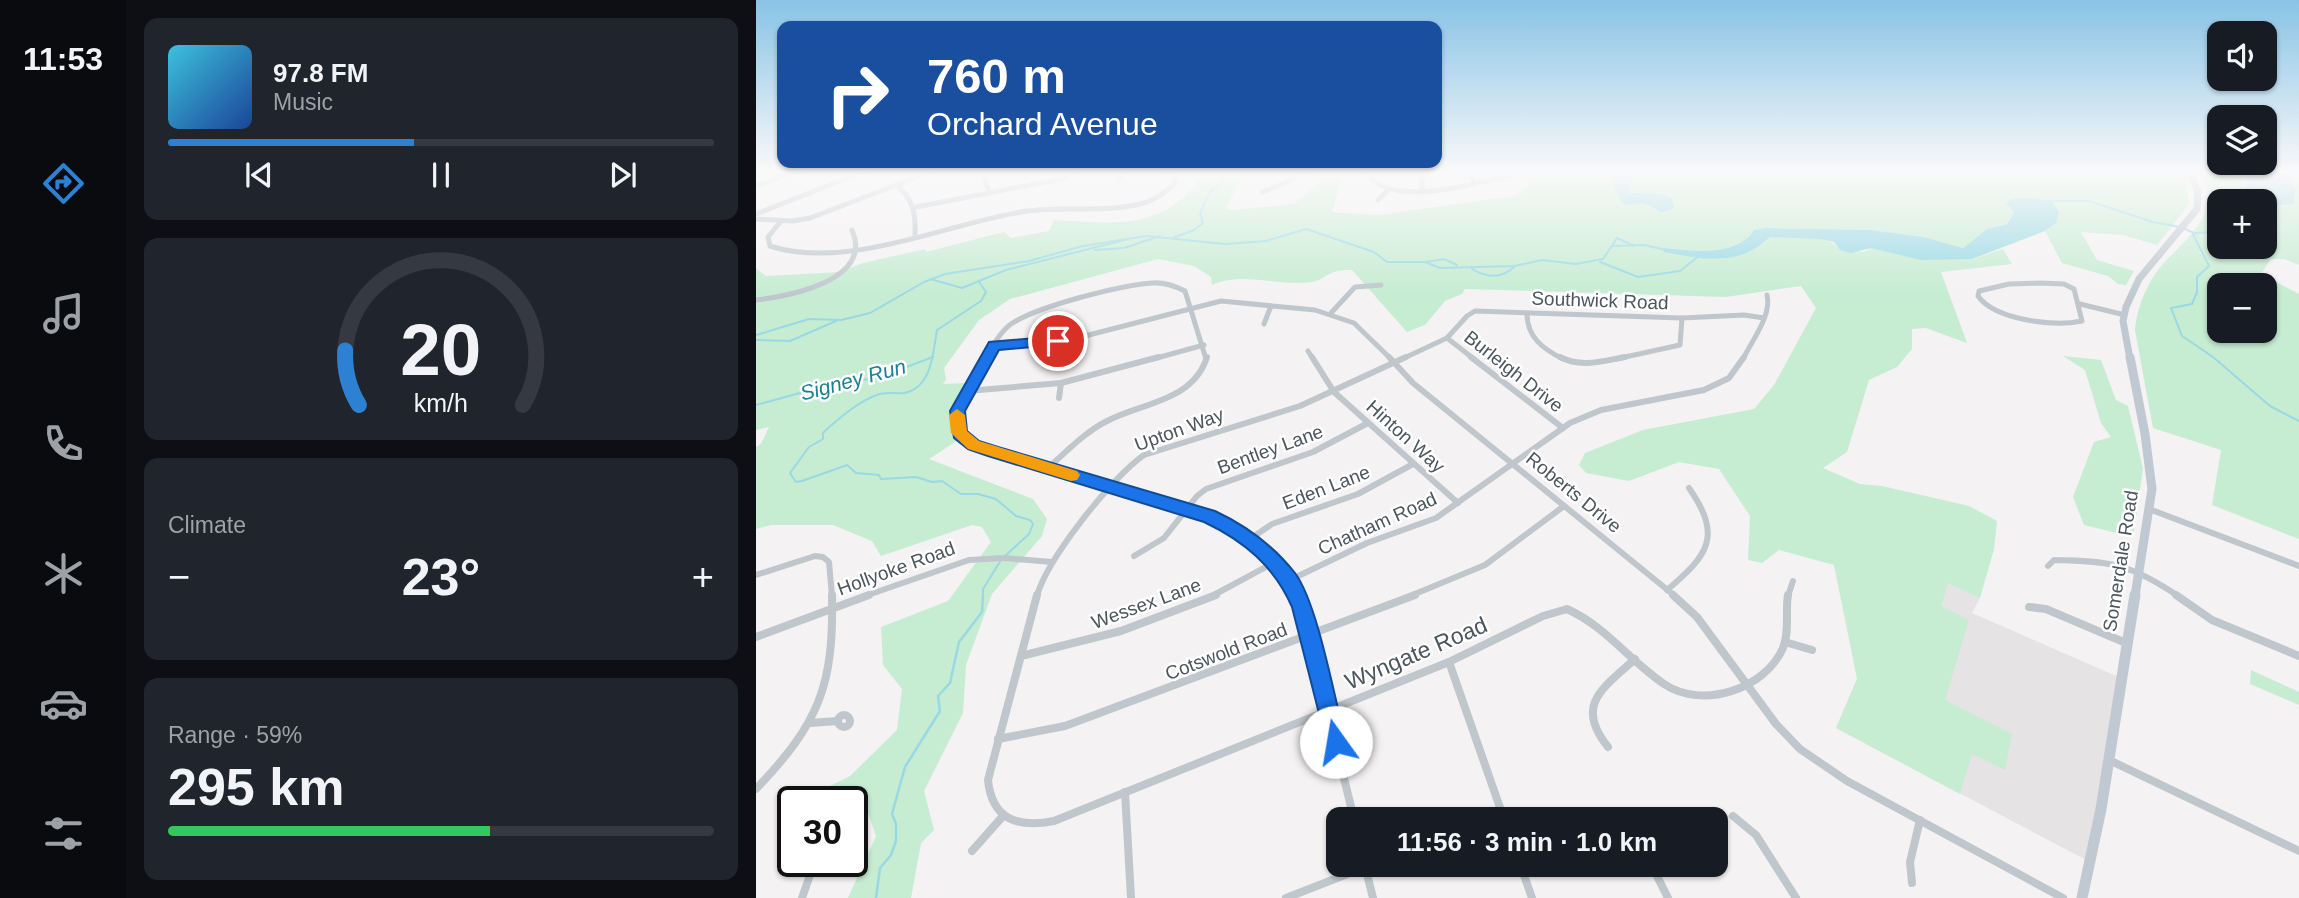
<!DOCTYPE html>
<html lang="en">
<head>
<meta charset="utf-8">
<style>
  body { margin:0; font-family:Arial,sans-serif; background:#20242c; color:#f1f3f6; height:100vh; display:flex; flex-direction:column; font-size:26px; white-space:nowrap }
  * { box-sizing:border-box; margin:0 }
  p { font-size:23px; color:#9ea1a6 }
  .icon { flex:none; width:38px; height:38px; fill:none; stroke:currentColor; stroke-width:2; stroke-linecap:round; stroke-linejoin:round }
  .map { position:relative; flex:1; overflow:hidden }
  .sheet { display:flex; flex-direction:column; gap:18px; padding:18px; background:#0d0f14; width:630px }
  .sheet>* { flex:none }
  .banner { position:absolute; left:21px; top:21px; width:665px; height:147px; border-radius:14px; box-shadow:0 2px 5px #0004; background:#1a4fa0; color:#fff; overflow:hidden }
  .controls { position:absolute; left:1451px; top:21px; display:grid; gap:14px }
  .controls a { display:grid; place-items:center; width:70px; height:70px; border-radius:14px; background:#171b24; box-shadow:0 2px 5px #0004; font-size:35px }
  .speed { position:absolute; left:21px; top:786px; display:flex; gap:14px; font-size:35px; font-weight:700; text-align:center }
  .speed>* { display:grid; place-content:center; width:91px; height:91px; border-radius:50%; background:#171b24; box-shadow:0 2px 5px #0004; line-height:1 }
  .speed .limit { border:4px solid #111; border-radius:10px; background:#fff; color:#111 }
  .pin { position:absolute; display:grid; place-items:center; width:60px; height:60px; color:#fff; margin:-30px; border:4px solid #fff; border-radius:50%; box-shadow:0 2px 7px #0007 }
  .me { position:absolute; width:77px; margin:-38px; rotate:347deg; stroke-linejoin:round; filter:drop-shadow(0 0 5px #0008) }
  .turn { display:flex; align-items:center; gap:24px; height:147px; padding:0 35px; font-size:32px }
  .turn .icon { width:91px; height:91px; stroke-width:2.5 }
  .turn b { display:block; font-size:49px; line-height:60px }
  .big { font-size:52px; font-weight:800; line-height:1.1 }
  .sheet .card { flex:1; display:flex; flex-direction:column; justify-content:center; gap:10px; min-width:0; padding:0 24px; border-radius:14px; background:#20242c }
  .sheet .dial { align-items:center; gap:0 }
  .dial svg { height:182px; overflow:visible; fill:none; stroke:#363941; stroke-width:7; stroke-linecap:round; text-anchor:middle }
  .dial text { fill:#f1f3f6; stroke:none }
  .song { display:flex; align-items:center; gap:21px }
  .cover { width:84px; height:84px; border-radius:10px; background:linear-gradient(135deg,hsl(190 70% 55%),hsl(220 70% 35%)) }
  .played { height:7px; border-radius:4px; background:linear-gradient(90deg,#2d81d2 45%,#363941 45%) }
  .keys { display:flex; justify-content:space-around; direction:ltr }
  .heat { display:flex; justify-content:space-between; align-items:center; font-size:38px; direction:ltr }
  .charge { height:10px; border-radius:5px; background:linear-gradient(90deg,#34c759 59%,#363941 0) }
  .trip { position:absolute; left:570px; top:807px; width:402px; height:70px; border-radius:14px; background:#171b24; box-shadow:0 2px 5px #0004; font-weight:800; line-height:70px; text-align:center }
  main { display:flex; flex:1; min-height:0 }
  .tabs { display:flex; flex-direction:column; width:126px; justify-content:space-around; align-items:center; background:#090b0e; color:#9ea1a6 }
  .tabs .icon { width:49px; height:49px }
  .tabs .selected { color:#2d81d2 }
  .tabs b { font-size:32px; color:#f1f3f6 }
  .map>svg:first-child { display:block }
  .education { fill:#e5e3e3 }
  .green { fill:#c6ecd2; fill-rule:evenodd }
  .water { fill:#98d9e4 }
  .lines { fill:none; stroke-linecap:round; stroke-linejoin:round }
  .stream-far1 { stroke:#98d9e4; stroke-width:2 }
  .stream { stroke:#98d9e4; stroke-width:2.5 }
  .street-far2 { stroke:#bfc7cd; stroke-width:5 }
  .street-far1 { stroke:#bfc7cd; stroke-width:6 }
  .street { stroke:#bfc7cd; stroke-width:8 }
  .secondary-far2 { stroke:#c0c9d1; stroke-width:7 }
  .secondary-far1 { stroke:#c0c9d1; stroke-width:9 }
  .secondary { stroke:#c0c9d1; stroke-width:11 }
  .route { fill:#1a73e8; stroke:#114b97; stroke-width:2 }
  .slow { fill:#f59e0b }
  .labels { text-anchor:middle; stroke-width:5; stroke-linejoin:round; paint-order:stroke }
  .street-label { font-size:19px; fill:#4b565d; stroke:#fff }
  .water-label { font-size:21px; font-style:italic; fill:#1b8192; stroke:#fff }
  .near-street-label { font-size:23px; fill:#4b565d; stroke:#fff }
</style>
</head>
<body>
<main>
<nav class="tabs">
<b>11:53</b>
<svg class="icon selected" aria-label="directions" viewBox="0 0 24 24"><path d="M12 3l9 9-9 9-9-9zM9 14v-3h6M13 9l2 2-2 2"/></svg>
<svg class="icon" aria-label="music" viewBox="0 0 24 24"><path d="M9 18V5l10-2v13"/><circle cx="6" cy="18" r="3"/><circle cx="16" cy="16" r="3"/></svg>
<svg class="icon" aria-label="phone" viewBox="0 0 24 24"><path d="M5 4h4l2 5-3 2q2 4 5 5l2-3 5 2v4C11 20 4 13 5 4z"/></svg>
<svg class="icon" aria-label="climate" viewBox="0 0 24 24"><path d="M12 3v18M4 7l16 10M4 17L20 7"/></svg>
<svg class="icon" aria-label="car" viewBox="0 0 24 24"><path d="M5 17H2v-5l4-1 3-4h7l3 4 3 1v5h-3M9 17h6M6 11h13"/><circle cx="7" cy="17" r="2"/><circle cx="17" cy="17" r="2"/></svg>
<svg class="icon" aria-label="filters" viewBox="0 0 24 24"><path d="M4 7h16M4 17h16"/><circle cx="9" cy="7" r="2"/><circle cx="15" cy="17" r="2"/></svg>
</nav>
<section class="sheet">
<div class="card">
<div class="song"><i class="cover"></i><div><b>97.8 FM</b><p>Music</p></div></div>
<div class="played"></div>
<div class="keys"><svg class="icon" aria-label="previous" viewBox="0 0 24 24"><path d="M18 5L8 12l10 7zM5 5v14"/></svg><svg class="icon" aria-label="pause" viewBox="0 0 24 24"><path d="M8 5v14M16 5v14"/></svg><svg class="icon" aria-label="next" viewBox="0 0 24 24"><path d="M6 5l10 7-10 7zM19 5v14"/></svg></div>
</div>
<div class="card dial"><svg viewBox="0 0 100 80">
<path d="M14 69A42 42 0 1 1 86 69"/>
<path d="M14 69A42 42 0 0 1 8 45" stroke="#2d81d2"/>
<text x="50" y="56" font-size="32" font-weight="700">20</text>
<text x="50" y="72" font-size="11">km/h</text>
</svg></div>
<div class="card"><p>Climate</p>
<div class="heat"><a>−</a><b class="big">23°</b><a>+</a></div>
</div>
<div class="card"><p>Range · 59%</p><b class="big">295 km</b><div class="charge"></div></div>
</section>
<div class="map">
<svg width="1543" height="898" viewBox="0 0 1543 898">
  <rect width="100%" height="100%" fill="#f4f2f2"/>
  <path class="education" d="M1192,582L1224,598L1216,613L1365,678L1334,862L1080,728L1101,679Z"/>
  <g class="green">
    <path d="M446,171H488V176L470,207L476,210L538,204L562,183L581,174L586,179L576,212L622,215L758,196L771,188L777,171H1427L1431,181L1433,204L1401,245L1367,235L1325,232L1341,260L1378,271L1370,285L1362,284L1352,276L1306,263L1289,231L1300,223L1258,212L1250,224L1231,229L1207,248L1168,237L1114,230L1009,228L998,230C981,257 938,251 910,248C948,261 982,267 1014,237C1035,237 1071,231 1084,250L1108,252L1115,248L1216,259L1247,249L1256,264L1185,272L1211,343L1170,328L1156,329V349L1141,367L1113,380L1091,452L1067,468L1104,484L1126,486L1213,506L1241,521L1238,549L1224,598L1192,583L1185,606L1213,620L1189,700L1256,734L1249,770L1216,754L1204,794L1080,728L1101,679L1078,565L1023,550L1006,563L992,560L994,516L963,469L923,462L873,481L830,473L823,465L829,453L887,430L998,409L1018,385L1060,308L1045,286L970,297L709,289L706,294L689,301L669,325L651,332L596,270C571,269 572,279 555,282C521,287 489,271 456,285L455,277L438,266L402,259L254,299L223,320L188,368L190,379L187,384L211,383C200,404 189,418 202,440L173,459L277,499L291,519L286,536L236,594L210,665L207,713L168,791L178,830L165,843L155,898H92L120,836L112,813H96V802L46,800L94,776L141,730L146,689L127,665L125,627L192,601L235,542L226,527L216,525L125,556L116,541L77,525H15L0,529V447L5,444L13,427L0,430V268L10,276L84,272L107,263L169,249L170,252L248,232L255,238L293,231L298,220C347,222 388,231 428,197C437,188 442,183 446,171Z"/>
    <path d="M1467,171H1492L1487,201H1463V247H1508L1509,229L1512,228L1517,206L1540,190L1529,171H1543V265L1529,259H1515L1505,274L1543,294V539L1456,505L1465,450L1397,428L1379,330C1380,312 1389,289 1399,274C1422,242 1468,219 1446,175L1470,178ZM1463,285H1508V331H1463Z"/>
    <path d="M1307,356L1345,360L1360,400L1372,406L1387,469L1377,537L1328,525L1317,497L1338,442L1355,437L1345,423L1329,370Z"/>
    <path d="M1495,670L1543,692V705L1494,684Z"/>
  </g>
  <g class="water">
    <path d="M1492,171H1529L1540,190L1537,204L1517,206L1512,229H1509L1508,201H1487Z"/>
    <path d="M874,176L876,178L873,193L907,194L916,199L918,208L906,212C902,211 899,208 895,206C874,196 867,221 857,181L859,177Z"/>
    <path d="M1276,198L1296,202L1303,212L1300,223L1289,231L1216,259L1165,260L1115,248L1095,253L1084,250L1078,242L1065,239L1014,237C981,268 948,259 907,252L909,248C938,251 981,257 998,230L1009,228L1114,230L1168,237L1207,248L1231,229L1251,224L1258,212L1250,203L1255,199Z"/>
  </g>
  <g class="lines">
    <g class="stream-far1">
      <path d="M1291,201H1333L1397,222L1424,227"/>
      <path d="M1429,229L1438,233L1463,232"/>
      <path d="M1437,234L1453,266L1441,277V292L1436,304L1415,308L1426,336L1457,357L1514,406L1543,421"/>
      <path d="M417,238L438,230L447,223L444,213L454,192L464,184L471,171"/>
      <path d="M857,246L888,245L910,250"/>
      <path d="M339,250L368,248L404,236"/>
      <path d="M670,262L688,259L701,265"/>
      <path d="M844,262L882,277L924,271L943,256"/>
      <path d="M716,269C731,278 745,279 758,267"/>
      <path d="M174,279L206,288L250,270L372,239"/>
      <path d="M223,282L230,292L225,301L181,330C177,353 176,388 148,393C139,394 130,391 121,395C103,401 85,417 71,429L67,433V439L53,447L34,473L40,482L46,481L91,465L100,473L123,475L125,479L160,477L176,482L186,481L205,494H222L240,499L260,516L274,520L277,524L273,534L249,556"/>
      <path d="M0,335L53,319L85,320L114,313L168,282L189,274L273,261L327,246L390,236L469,244L510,241L550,229L618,252L631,262H669L684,268L759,266L786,260L820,264L847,259L861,238L878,246"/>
      <path d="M0,340L34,341L80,321"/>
      <path d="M0,405L62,388L124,377L177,357"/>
      <path d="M227,596V589L245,560"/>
    </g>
    <path class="stream" d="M120,898L124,868L135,855L140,841V824L136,814L149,767L184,711L182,696L194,683L203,642L226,612L227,595"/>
    <g class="street-far2">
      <path d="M610,171C629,209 717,185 751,176"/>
      <path d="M666,171V191"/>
      <path d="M715,171L717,184"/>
      <path d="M363,178L371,171"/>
      <path d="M228,179L233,191"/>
      <path d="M141,185C157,199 160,214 159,235"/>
      <path d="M0,186L43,171"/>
      <path d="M506,192L529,183L548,171"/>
      <path d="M622,200L631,191"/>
      <path d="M160,207L305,179L320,171"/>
      <path d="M0,214L109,171"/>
      <path d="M0,219L37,221L54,218L177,171"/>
      <path d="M25,221L12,237L14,246C92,271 191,223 271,211C308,206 352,213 388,203C401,199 410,192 419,183L417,174L411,171"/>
      <path d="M1284,283L1308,284L1318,289L1326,321C1298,327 1239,320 1222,296L1223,291L1253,284Z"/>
      <path d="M0,300C32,296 118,281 96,230"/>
      <path d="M1324,304L1369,315"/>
      <path d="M575,313L599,287L625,285"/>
      <path d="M771,314C771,337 787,349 807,359"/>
      <path d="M508,324L515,306"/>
      <path d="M691,338L718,359"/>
      <path d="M238,346L282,344L321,338L465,301L559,310L598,323L635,359"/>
      <path d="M552,351L557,359"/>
      <path d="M229,359C236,347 244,332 255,324C282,306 365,285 397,283C409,282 419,286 429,291L450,359"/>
      <path d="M397,359L448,345"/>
      <path d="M646,359L691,338L711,316L719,311L926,318L988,315L1008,318"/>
      <path d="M860,359L924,345L926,318"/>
      <path d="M987,359C996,340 1016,316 1011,295"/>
    </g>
    <g class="street-far1">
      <path d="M230,357L201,412L203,434C226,451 255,457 282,465C347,484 450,504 502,546C519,560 531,577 541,596"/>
      <path d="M556,357L578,392L702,503"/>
      <path d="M633,357L657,383L919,596"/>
      <path d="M715,357L807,428"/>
      <path d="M804,357C825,368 847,361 869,357"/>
      <path d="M211,391L305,383L403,357"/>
      <path d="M303,398L305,383"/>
      <path d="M292,468C310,452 329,432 351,421C388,402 437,401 451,357"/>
      <path d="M1393,509L1543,566"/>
      <path d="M494,539L516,524L602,494L657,464"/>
      <path d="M378,556L408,538L441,496L450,489L557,452L612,423"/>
      <path d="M1292,566L1298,560C1354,561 1375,564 1422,596"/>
      <path d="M0,575L59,556L67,557L73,562L76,596"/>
      <path d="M534,580L611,543L680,518L814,423L845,410L948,390L973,378L988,357"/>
      <path d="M911,590C952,555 967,537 933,488"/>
      <path d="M109,596L213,560L248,558L296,562"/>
      <path d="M281,596C291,559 356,477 388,455L544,406L650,357"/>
      <path d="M456,596L519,562"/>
      <path d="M654,596L729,565L808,506"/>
      <path d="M1032,596L1037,581"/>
    </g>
    <g class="street">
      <path d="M281,595L232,780C236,820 262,828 298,821L693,662L787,616L811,609C849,626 874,661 908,684C947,710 1009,689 1027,648C1034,631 1029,612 1032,595"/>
      <path d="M540,595L546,607L598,819"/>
      <path d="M917,595L941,617L1020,724L1044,749L1091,781L1307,898"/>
      <path d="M1420,595L1456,620L1543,656"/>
      <path d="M1273,607L1290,609L1370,643"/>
      <path d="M0,637L113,595"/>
      <path d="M1029,642L1056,650"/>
      <path d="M265,656L365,631L460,595"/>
      <path d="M693,662L748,819"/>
      <circle cx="88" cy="721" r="6"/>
      <path d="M54,723L82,721"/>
      <path d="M242,739L309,726L659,595"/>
      <path d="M852,747C818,705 847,688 879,659"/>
      <path d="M1353,760L1543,851"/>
      <path d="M0,789C63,723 78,686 76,595"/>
      <path d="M369,792L375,898"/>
      <path d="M977,816L1000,835L1040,898"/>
      <path d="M737,819L747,815"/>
      <path d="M216,851L247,816"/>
      <path d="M764,864L776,898"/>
      <path d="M895,864L912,898"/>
      <path d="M609,866L617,898"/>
      <path d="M1156,883L1154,862L1164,820"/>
      <path d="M46,898L55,872L53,861"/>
      <path d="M530,898L617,864"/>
    </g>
    <path class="secondary-far2" d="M1374,359L1367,321L1370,307L1383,279L1441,209L1442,192L1434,171"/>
    <path class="secondary-far1" d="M1374,357L1389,434L1396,489L1379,596"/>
    <path class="secondary" d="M1326,898L1345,809L1379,595"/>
  </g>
  <linearGradient id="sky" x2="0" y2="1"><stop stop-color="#88c3e6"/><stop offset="0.58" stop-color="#faf9f9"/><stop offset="1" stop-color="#faf9f9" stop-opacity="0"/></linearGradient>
  <rect width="1543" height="296" fill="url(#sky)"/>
  <path class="route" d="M302,336L309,341L307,344L243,350L209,411L211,431L223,441L242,447L459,511C491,526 517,545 539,573C562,604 579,701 590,742L587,749L580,752L572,749L536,607C518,566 488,541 448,522L232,456L212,449L198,438L194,411L233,342Z"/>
  <path class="slow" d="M201,409L209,415L211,431L223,441L321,471L324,475L321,480L315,481L212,449L195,433L193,415Z"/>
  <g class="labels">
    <g class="street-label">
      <text transform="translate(844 300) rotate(2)" y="7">Southwick Road</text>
      <text transform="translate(758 371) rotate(38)" y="7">Burleigh Drive</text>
      <text transform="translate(423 429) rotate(-20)" y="7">Upton Way</text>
      <text transform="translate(650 436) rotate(42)" y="7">Hinton Way</text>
      <text transform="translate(514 449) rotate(-20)" y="7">Bentley Lane</text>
      <text transform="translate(570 487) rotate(-21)" y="7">Eden Lane</text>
      <text transform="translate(818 492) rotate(39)" y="7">Roberts Drive</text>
      <text transform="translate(621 523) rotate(-24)" y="7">Chatham Road</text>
      <text transform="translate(1364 561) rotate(-81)" y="7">Somerdale Road</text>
      <text transform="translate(140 568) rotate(-20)" y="7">Hollyoke Road</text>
      <text transform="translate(390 603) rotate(-20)" y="7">Wessex Lane</text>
      <text transform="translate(470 651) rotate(-21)" y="7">Cotswold Road</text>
    </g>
    <g class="water-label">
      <text transform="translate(97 380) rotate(-15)" y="7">Signey Run</text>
    </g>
    <g class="near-street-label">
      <text transform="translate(660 653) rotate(-23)" y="8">Wyngate Road</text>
    </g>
  </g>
</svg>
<div class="controls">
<a><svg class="icon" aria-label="sound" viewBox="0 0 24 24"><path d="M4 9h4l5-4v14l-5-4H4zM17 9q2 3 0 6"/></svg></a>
<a><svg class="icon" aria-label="layers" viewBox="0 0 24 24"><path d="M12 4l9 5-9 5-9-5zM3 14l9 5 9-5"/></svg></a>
<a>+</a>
<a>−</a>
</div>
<div class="speed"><div class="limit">30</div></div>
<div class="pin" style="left:302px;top:341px;background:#d93025"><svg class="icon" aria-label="arrive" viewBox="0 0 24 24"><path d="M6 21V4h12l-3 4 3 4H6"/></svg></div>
<svg class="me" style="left:580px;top:742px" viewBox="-20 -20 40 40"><circle r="19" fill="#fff"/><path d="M0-13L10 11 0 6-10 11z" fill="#1a73e8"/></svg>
<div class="trip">11:56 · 3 min · 1.0 km</div>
<div class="banner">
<div class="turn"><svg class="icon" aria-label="right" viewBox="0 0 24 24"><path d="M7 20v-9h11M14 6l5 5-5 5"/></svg><div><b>760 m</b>Orchard Avenue</div></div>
</div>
</div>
</main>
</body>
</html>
